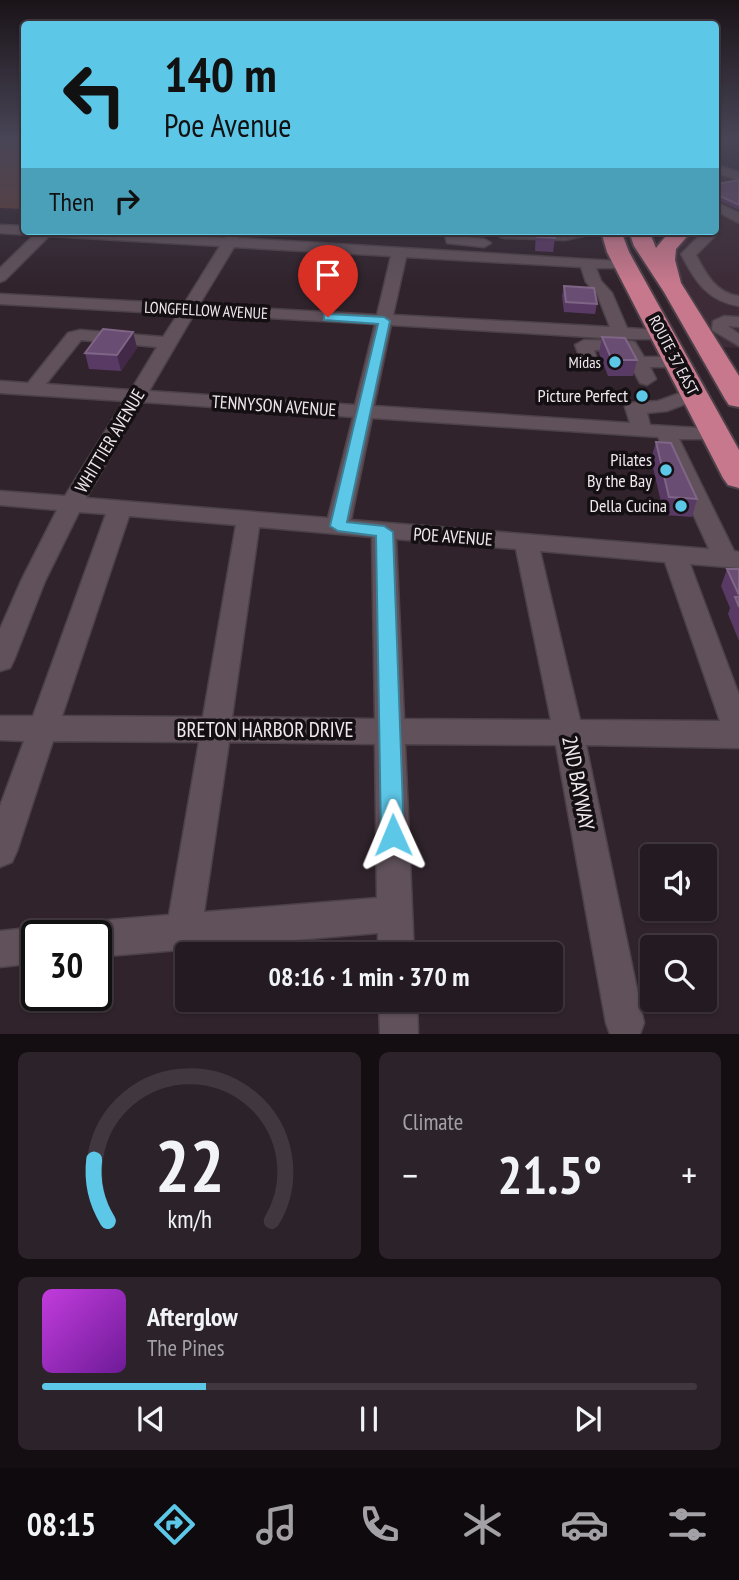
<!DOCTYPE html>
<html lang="en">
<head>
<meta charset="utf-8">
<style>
  body { margin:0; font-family:"PT Sans Narrow",sans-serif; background:#2c232a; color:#f1f3f6; height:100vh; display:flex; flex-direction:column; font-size:26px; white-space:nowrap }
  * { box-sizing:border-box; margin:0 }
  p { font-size:23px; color:#a3a1a5 }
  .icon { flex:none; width:38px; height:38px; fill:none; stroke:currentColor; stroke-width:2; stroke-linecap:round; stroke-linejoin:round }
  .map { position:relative; height:1034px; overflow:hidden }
  .side { display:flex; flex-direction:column; gap:18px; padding:18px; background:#140e12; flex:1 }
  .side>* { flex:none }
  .guide { position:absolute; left:21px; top:21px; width:698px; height:214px; border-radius:7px; box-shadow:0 2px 5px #0004,0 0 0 2px #41383f; background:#5dc7e8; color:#111; overflow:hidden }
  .tools { position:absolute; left:640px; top:844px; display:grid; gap:14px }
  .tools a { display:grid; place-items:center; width:77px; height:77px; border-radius:7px; background:#241a21; box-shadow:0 2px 5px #0004,0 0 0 2px #41383f; font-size:35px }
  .speed { position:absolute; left:21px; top:920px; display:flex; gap:14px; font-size:35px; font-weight:700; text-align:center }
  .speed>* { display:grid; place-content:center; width:91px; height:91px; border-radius:50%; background:#241a21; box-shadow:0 2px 5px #0004,0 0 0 2px #41383f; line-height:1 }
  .speed .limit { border:4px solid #111; border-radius:10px; background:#fff; color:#111 }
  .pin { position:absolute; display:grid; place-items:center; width:60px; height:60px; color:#fff; margin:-72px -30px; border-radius:50% 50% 50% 0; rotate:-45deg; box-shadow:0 0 7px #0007 }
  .pin .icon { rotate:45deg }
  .me { position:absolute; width:77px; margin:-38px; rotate:359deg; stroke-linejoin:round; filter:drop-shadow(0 0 5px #0008) }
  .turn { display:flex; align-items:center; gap:24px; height:147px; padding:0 28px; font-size:32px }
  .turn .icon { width:91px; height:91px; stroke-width:2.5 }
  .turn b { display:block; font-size:49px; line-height:60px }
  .then { display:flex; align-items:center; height:66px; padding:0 28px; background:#0003; gap:14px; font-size:26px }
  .big { font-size:52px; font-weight:700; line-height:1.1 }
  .side .widget { flex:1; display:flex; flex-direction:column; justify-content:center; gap:10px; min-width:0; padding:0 24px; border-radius:10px; background:#2c232a }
  .side .dial { align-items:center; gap:0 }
  .dial svg { height:182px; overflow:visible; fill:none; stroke:#41383f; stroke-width:7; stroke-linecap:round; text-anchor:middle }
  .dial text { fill:#f1f3f6; stroke:none }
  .song { display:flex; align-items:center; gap:21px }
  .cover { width:84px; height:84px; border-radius:10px; background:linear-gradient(135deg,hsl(290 70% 55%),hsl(280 70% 35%)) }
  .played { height:7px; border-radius:4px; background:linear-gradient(90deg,#5dc7e8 25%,#41383f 25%) }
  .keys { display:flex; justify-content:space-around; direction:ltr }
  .heat { display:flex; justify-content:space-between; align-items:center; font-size:38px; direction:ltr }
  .side .tiles { flex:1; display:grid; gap:18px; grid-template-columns:1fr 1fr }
  .widget:last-child { grid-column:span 2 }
  .trip { position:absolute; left:175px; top:942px; width:388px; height:70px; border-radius:7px; background:#241a21; box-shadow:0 2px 5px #0004,0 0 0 2px #41383f; font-weight:700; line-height:70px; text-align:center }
  .dock { display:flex; height:112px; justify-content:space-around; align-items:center; background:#0e0a0d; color:#a3a1a5 }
  .dock .icon { width:49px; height:49px }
  .dock .on { color:#5dc7e8 }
  .dock b { font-size:32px; color:#f1f3f6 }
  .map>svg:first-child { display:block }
  .built { fill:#3d2b37 }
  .green { fill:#623d38 }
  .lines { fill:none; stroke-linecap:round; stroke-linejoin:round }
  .minor-casing { stroke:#4c4148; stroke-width:3 }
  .highway-casing { stroke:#4c4148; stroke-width:4 }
  .minor { fill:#60515a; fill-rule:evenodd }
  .highway { fill:#c7788c; fill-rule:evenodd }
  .wall { fill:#593a64 }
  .shaded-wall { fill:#422948 }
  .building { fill:#6a4d73; stroke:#7f6586; stroke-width:2 }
  .route { fill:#5dc7e8; stroke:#3c8197; stroke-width:2 }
  .poi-dot { fill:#5dc7e8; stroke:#140f12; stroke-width:2.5 }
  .labels { text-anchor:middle; stroke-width:7; stroke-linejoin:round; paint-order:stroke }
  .far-street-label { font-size:16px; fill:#f0e8ed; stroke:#140f12 }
  .far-poi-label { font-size:16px; fill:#f0e8ed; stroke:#140f12; text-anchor:end }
  .poi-label { font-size:18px; fill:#f0e8ed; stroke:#140f12; text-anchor:end }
  .street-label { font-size:18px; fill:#f0e8ed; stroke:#140f12 }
  .near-street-label { font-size:21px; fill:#f0e8ed; stroke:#140f12 }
</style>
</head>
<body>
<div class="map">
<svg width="739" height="1034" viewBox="0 0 739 1034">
  <rect width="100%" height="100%" fill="#30232c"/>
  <path class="built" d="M716,162L739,171V348L723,347L669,259L670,247L689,231H716Z"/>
  <path class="green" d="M0,140H24V209L0,208Z"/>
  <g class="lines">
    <g class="minor-casing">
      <g id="minor">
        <path d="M716,165L739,172V180L716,173Z"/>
        <path d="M716,202L739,213V223L716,211Z"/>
        <path d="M0,225L24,226V231H108L225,238L229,231H239L241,234L238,238L632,262L634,265L632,268H596L601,281L612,293L627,328L669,331L672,335L669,339H621L391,325L374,406L630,423L625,407L628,403L658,401L694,388L703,394L701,398L667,411L647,413L650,425L715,429L722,431L725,435L722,439H679L734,551L739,552V568L690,564L739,695V748L586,745L644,1023L640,1034H610L606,1023L556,745L405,744L414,954H378V933L96,957V936H79L83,926L96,921L169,915L199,742L53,741L17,851L12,862L0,867V806L24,741L0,740V716H33L106,514L79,512L45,581L14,660L10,668L0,671V629L21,581L57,510L0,505V491L65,496L124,401L0,393V381L28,383L68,333L80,330L163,337L178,314L0,304V294L184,304L220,246L49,236L5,280L0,282V268L34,235L0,233ZM234,247L391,256L377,315L199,305ZM406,257L581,267L586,282L597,294L610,327L393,315ZM194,314L375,324L355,405L149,391ZM81,340L157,347L131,390L46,384ZM142,402L353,417L328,518L86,498ZM372,418L658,437L709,549L351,520ZM129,516L236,525L203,717L62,716ZM259,527L372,537L375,719L232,717ZM396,539L516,549L551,720L404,719ZM540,551L665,562L720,721L580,720ZM229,742L375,744L377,898L204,912Z"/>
        <path d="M716,228L719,231L717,234L696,255C706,274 716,293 739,296V306C707,301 695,281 681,254L704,231H716Z"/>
        <path d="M444,231H458L459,236L484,239L491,243L484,247L447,243Z"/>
        <path d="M498,231H595L593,234L565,240L505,238L500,237Z"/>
        <path d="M724,316L739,317V327L728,326L739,334V346L712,330L713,321Z"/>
        <path d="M584,340L629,341L635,342L644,357H677L686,362L677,367H650L656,379L647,385L640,383L623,351L594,350L599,365L590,370L584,369L575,345Z"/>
        <path d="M37,927L50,932L51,936H37V963L0,967V931Z"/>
        <path d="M379,999H417L418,1034H380Z"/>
      </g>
    </g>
    <g class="highway-casing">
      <g id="highway">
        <path d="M601,231H621L629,252L739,450V488L728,485L723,478L607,252Z"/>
        <path d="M629,231H649L656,248L670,231H692L676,249L675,260L681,283L739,376V407L729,405L725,399L664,292L634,246Z"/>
      </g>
    </g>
    <use href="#minor" class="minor"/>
    <use href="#highway" class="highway"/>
  </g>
  <g class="wall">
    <path d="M739,180V210L716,199V184Z"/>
    <path d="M536,231H555V238L553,252L535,251Z"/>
    <path d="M564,286L597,304L595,314L564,312L562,296Z"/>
    <path d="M133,332L137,348L121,371L89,369L85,353Z"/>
    <path d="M602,337L637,360L633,376H608L599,353Z"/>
    <path d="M656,442L697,499L692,517L664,515L651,459Z"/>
    <path d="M727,569H739V641L728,614L730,608L721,586Z"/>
  </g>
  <path class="shaded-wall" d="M133,332L137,348L121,371L117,355Z"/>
  <g class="building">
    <path d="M739,180V205L716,194V184Z"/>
    <path d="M537,231H555V238L537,237Z"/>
    <path d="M564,286L594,288L597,304L566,302Z"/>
    <path d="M103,329L133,332L117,355L85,353Z"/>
    <path d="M602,337L625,338L637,360H612Z"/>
    <path d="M656,442L671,443L697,499L669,497Z"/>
    <path d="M727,569H739V595Z"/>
    <path d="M735,597H739V607Z"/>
  </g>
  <linearGradient id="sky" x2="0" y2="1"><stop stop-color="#1a1318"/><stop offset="0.49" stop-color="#484556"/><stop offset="1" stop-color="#484556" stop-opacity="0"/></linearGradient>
  <rect width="739" height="284" fill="url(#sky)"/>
  <path class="route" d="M328,314L384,317L390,321L347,522L384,526L393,532L404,835L401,843L393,846L384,843L381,835L376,536L338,531L330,526L378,324L324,320V315Z"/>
  <g class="poi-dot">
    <circle cx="615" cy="362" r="7"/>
    <circle cx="642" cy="396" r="7"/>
    <circle cx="666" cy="470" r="7"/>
    <circle cx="681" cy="506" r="7"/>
  </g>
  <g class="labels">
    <g class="far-street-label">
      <text transform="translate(206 310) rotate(3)" y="6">LONGFELLOW AVENUE</text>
      <text transform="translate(674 355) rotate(62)" y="6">ROUTE 37 EAST</text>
    </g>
    <g class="far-poi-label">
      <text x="601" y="368">Midas</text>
    </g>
    <g class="poi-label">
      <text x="628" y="402">Picture Perfect</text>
      <text x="652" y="466">Pilates<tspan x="652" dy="21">By the Bay</tspan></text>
      <text x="667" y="512">Della Cucina</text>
    </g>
    <g class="street-label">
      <text transform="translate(274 406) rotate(4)" y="6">TENNYSON AVENUE</text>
      <text transform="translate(110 441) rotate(-59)" y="6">WHITTIER AVENUE</text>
      <text transform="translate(453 537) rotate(4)" y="6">POE AVENUE</text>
    </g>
    <g class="near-street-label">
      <text x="265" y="737">BRETON HARBOR DRIVE</text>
      <text transform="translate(578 783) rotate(79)" y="7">2ND BAYWAY</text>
    </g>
  </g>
</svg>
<div class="tools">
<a><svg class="icon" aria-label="sound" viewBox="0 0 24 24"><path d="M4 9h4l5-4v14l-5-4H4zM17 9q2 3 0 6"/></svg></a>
<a><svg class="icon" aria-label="search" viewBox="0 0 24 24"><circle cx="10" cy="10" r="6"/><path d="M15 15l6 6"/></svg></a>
</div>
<div class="speed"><div class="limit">30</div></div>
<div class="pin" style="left:328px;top:317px;background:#d93025"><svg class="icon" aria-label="arrive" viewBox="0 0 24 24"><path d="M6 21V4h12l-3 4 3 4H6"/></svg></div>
<svg class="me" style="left:393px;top:835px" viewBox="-20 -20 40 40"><path d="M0-17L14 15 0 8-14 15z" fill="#5dc7e8" stroke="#fff" stroke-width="4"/></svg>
<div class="trip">08:16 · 1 min · 370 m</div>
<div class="guide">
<div class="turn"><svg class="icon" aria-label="left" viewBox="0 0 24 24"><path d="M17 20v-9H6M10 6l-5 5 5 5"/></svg><div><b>140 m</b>Poe Avenue</div></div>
<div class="then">Then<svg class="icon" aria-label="right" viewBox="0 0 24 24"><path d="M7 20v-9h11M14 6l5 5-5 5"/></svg></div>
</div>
</div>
<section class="side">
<div class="tiles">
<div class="widget dial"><svg viewBox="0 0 100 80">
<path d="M14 69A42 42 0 1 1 86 69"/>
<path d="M14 69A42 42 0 0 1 8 42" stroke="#5dc7e8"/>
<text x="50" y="56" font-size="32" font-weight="700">22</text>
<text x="50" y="72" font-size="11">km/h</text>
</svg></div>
<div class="widget"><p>Climate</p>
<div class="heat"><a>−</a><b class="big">21.5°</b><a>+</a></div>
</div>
<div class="widget">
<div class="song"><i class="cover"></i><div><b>Afterglow</b><p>The Pines</p></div></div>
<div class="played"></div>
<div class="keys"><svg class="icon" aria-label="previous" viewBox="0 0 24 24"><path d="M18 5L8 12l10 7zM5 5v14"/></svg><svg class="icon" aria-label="pause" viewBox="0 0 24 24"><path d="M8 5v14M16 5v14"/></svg><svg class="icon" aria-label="next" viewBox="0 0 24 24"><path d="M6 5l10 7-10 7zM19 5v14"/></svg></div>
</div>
</div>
</section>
<nav class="dock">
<b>08:15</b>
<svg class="icon on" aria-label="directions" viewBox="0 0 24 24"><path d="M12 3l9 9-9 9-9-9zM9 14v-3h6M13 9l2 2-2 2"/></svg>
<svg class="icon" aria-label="music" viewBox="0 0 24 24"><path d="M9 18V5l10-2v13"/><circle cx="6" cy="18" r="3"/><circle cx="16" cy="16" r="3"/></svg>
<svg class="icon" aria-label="phone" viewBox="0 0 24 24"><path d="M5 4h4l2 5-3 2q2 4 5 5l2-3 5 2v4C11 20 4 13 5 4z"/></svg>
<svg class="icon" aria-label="climate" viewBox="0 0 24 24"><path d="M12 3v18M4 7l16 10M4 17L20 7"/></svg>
<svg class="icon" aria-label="car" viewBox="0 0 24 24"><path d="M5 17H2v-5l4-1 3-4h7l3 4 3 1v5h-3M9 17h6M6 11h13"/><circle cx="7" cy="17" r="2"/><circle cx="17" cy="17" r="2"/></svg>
<svg class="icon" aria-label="filters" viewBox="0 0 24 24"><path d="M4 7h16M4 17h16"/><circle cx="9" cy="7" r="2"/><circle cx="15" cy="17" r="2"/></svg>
</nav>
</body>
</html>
